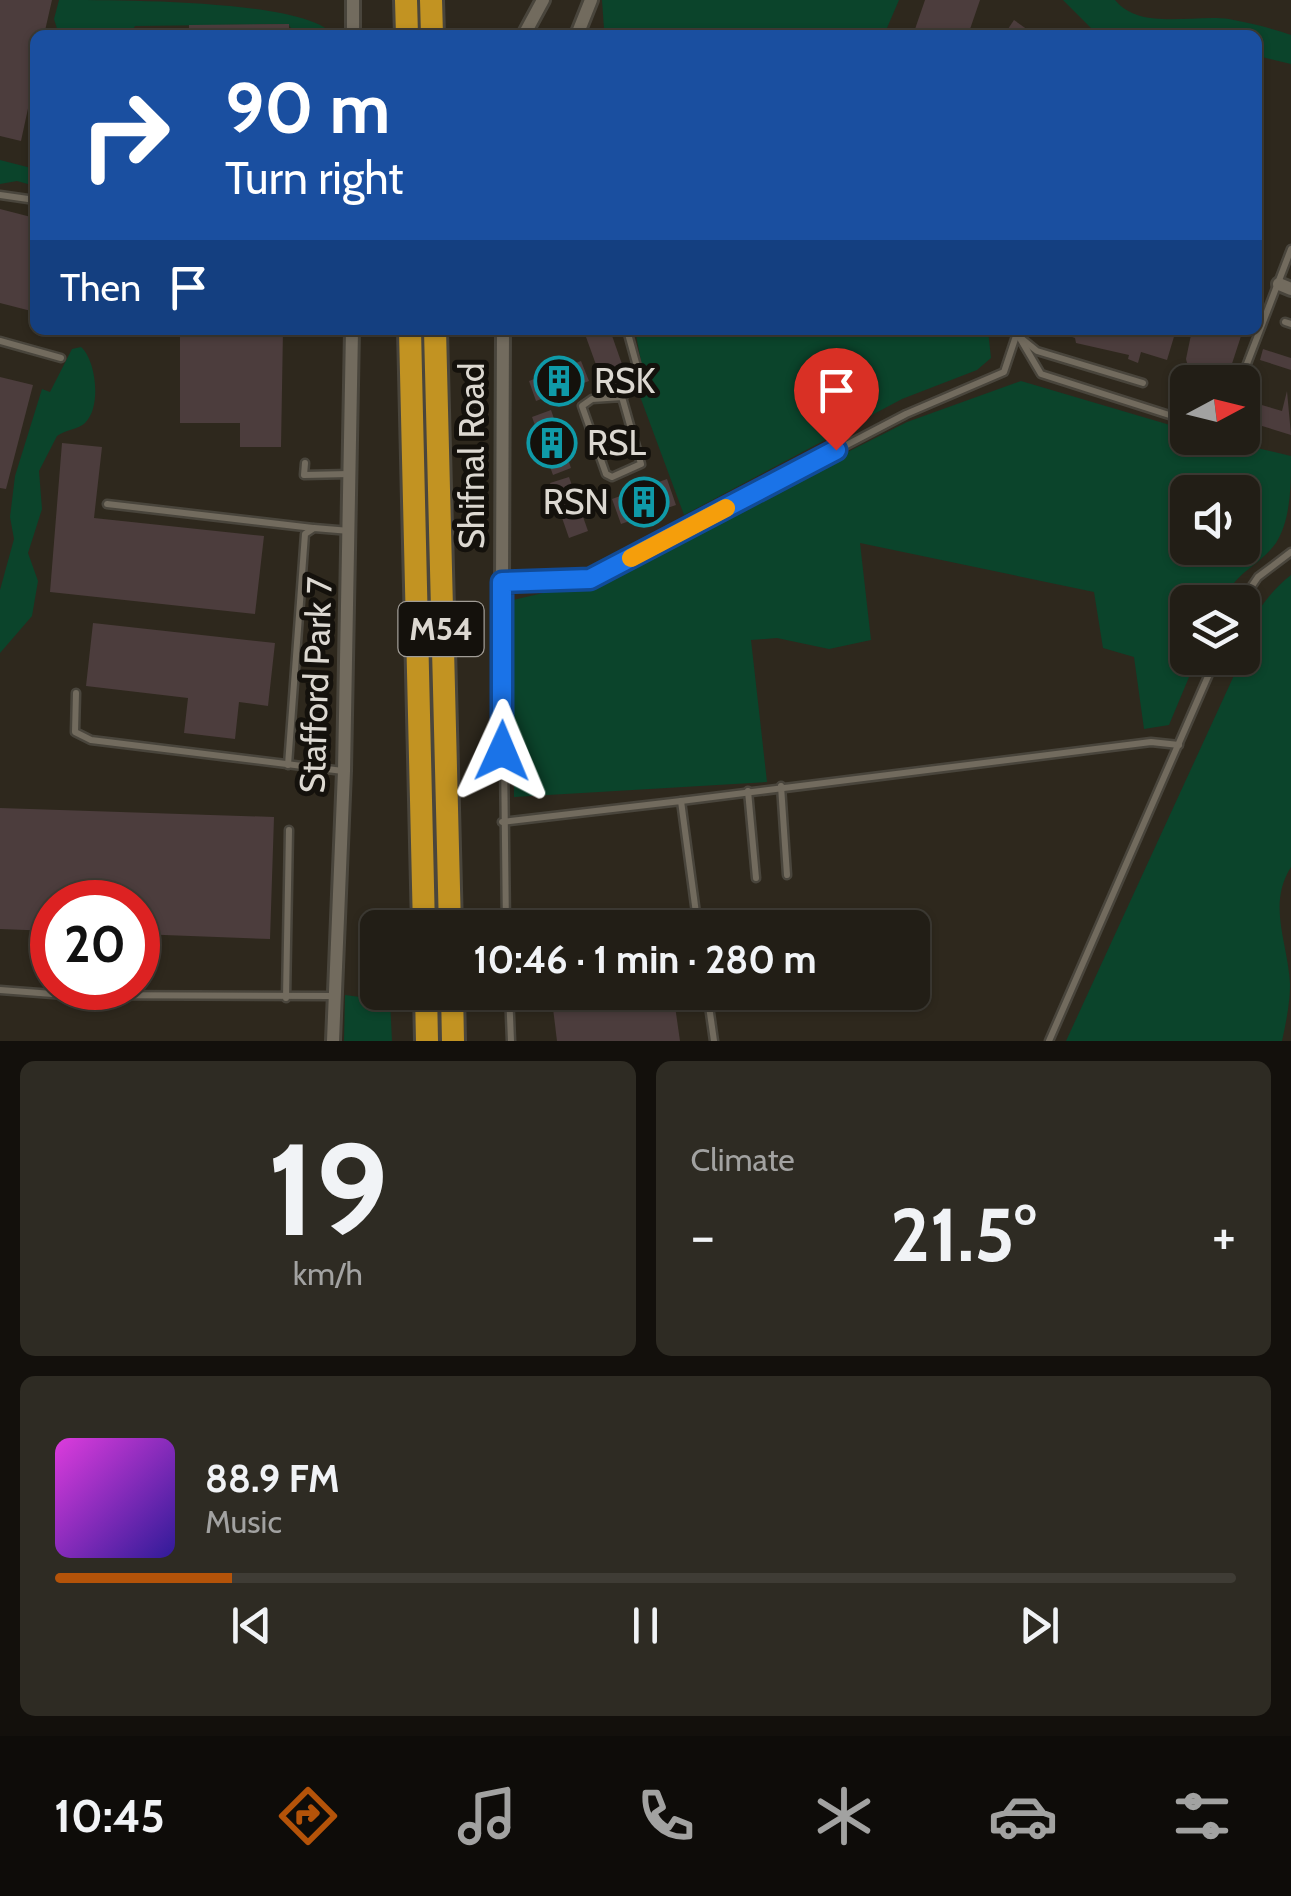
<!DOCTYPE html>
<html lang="en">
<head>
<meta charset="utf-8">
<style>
  body { margin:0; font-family:Cabin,sans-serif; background:#2e2b23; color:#f1f3f6; height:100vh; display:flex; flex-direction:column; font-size:38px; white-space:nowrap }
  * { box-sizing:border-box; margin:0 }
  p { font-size:32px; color:#a2a2a1 }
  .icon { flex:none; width:55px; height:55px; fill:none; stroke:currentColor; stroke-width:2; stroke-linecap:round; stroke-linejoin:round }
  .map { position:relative; height:1041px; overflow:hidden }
  .details { display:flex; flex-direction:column; gap:20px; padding:20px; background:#13100c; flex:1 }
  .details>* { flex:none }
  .banner { position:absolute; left:30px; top:30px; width:1232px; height:305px; border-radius:15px; box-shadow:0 2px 8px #0004,0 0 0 2px #3f3c35; background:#1a4fa0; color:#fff; overflow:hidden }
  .needle { width:65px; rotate:83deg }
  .tools { position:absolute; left:1170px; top:365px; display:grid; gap:20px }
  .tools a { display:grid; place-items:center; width:90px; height:90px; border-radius:15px; background:#221e16; box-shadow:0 2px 8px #0004,0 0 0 2px #3f3c35; font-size:50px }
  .speed { position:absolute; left:30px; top:880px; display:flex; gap:20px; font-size:50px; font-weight:700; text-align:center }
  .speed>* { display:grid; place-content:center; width:130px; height:130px; border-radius:50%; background:#221e16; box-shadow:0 2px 8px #0004,0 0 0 2px #3f3c35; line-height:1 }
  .speed .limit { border:15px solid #d22; background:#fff; color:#111 }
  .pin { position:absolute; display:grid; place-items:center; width:85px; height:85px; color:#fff; margin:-102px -42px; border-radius:50% 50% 50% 0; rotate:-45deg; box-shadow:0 0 10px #0007 }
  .pin .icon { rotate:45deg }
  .me { position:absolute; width:110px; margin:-55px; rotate:1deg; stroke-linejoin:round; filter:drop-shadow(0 0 8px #0008) }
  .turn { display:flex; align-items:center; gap:35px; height:210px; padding:0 30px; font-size:45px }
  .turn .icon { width:130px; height:130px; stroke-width:2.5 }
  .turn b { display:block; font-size:70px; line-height:85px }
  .then { display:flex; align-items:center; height:95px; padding:0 30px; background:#0003; gap:20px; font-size:38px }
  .big { font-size:75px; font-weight:800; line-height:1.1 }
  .details .tile { flex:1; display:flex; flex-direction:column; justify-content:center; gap:15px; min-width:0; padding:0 35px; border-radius:15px; background:#2e2b23 }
  .details .dial { align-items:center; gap:0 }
  .dial b { font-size:130px; line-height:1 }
  .song { display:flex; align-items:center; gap:30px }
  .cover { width:120px; height:120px; border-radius:15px; background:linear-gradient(135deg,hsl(300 70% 55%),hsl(250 70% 35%)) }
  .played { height:10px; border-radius:5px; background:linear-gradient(90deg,#b45309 15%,#3f3c35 15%) }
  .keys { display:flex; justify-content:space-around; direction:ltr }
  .heat { display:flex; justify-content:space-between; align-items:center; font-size:55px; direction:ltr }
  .details .tiles { flex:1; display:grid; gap:20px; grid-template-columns:1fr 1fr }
  .tile:last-child { grid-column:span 2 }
  .trip { position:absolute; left:360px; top:910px; width:570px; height:100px; border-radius:15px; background:#221e16; box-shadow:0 2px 8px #0004,0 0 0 2px #3f3c35; font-weight:800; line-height:100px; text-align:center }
  .dock { display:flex; height:160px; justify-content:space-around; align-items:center; background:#0e0c09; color:#a2a2a1 }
  .dock .icon { width:70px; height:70px }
  .dock .current { color:#b45309 }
  .dock b { font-size:45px; color:#f1f3f6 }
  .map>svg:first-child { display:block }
  .green { fill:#0b442b; fill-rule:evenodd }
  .building { fill:#4c3d3d }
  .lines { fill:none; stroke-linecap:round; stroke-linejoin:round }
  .lane-casing { stroke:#49453c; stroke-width:11 }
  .street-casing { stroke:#49453c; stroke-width:18 }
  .highway-casing { stroke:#49453c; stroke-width:28 }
  .lane { stroke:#726b5e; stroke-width:6 }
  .street { stroke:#726b5e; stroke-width:12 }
  .highway { stroke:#c29322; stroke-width:22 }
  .route-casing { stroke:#114b97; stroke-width:25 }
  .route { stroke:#1a73e8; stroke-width:18 }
  .slow { stroke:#f59e0b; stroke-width:18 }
  .labels { text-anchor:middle; stroke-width:10; stroke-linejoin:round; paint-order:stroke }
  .shield { fill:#14110c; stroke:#a09c96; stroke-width:2.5 }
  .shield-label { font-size:32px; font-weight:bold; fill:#dcd8d1 }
  .poi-label { font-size:35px; fill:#dcd8d1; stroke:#14110c; text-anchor:start }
  .street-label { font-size:35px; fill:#dcd8d1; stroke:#14110c }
</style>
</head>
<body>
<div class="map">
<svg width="1291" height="1041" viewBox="0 0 1291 1041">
  <rect width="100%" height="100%" fill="#2e281d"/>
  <g class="green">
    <path d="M59,0C119,0 289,0 328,30L326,35H296L288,24L135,26L130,35H59L54,19Z"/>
    <path d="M602,0H899L884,35H609L604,29Z"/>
    <path d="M1063,0H1115C1140,31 1194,14 1229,19C1250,23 1271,28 1291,35V64L1258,56V35H1098Z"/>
    <path d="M0,160L35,169V186L17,181L0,184Z"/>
    <path d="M635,330H988L991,358L977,370L902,399L684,515L638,391L646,387Z"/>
    <path d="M81,347C96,360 102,407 85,423C79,429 65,430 57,436L39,471L42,509L28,553L38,581L32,616L0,653V590L14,539L10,517L15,476L42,389L50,392L72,349Z"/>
    <path d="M1021,381L1187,430L1188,438H1214L1291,456C1291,485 1291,519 1276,543C1257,568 1237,570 1222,602H1188V658H1197L1169,725L1144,729L1134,657L1103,648L1094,592L860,543L871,640L829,649L777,638L751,640L767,782L514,797L513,600L590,582L907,422ZM1188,492H1242V548H1188Z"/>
    <path d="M1291,575V867C1267,905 1288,942 1290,984C1290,1003 1286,1023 1282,1041H1066L1242,658C1242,627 1268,593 1291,575Z"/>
    <path d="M345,995L390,1001L392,1041H344Z"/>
  </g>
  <g class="building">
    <path d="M0,0H52L44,35H35V76L21,141L0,136Z"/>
    <path d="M925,0H980L968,35H913Z"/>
    <path d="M1014,20L1035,35H1004Z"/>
    <path d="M289,24V35H189V25Z"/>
    <path d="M0,209L35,218V312L0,303Z"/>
    <path d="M180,330H283L281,447H240V423H180Z"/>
    <path d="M610,330L630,387L607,395L586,337Z"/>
    <path d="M1052,330H1176L1167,360L1141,352L1138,363L1128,359L1129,355L1076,343L1075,338Z"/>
    <path d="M1192,330H1243L1226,382H1192L1186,359Z"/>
    <path d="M1263,349L1291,358V370L1260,360Z"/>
    <path d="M581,361L589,381L536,401L529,381Z"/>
    <path d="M0,377L33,385L6,489L0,488Z"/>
    <path d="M1287,391L1291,435L1249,422L1255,403L1282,411Z"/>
    <path d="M551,410L571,468L553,475L532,417Z"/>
    <path d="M62,443L102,447L94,518L264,536L255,614L50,592Z"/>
    <path d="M569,477L588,531L569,538L550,483Z"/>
    <path d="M667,479L676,505L621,524L612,499Z"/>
    <path d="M93,623L275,643L268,706L239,702L235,739L184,733L188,698L86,686Z"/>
    <path d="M0,808L274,817L270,939L138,934V902H52V931L0,929Z"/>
    <path d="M551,992H673L680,1041H557Z"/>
  </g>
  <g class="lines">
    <g class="lane-casing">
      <g id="lane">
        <path d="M0,195L35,200"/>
        <path d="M1285,322L1291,324"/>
        <path d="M1011,330L1037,351L1143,383"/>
        <path d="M1018,335L1041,374L1188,421"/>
        <path d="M0,341L61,358"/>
        <path d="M1240,382L1291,249"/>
        <path d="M622,397L641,464L612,477L606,474L582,406L592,399L622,397L641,381L627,330"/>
        <path d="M305,463L304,475L349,474"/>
        <path d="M107,504L313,528"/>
        <path d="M1241,602L1258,577L1291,552"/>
        <path d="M76,693L75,732L91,740L343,771"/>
        <path d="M288,765L305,534L314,528L350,531"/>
        <path d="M781,786L787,875"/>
        <path d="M748,791L756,878"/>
        <path d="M681,801L1151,742L1179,745"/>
        <path d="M502,822L681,801L698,928"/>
        <path d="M506,928L502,582L590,579L906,414L1004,372L1018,330"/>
        <path d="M0,990L66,995L333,996"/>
        <path d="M509,992L511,1041"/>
        <path d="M707,992L714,1041"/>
        <path d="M286,998L289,830"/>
        <path d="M1049,1041L1216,658"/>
      </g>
    </g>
    <g class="street-casing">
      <g id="street">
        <path d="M353,0V35"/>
        <path d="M524,35L543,0"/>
        <path d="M577,35L591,0"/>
        <path d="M1279,284L1291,289"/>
        <path d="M502,582L503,330"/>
        <path d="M333,1041L344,771L352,330"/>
      </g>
    </g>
    <g class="highway-casing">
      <g id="highway">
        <path d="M406,0L407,35"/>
        <path d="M431,0L432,35"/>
        <path d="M410,330L424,928"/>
        <path d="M435,330L450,928"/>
        <path d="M426,992L427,1041"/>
        <path d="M452,992L453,1041"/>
      </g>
    </g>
    <use href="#lane" class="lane"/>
    <use href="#street" class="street"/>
    <use href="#highway" class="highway"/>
  </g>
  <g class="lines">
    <g class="route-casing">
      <path id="route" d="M502,751V582L590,579L836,450"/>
    </g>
    <use href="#route" class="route"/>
    <path class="slow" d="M631,558L726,508"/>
  </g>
  <defs>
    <g id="building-ring" transform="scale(2.5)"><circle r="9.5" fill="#14110c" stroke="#0f9aa8" stroke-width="1.5"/><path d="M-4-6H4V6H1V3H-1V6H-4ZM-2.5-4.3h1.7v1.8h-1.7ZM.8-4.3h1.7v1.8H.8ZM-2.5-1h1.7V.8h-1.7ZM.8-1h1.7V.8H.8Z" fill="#0f9aa8"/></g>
  </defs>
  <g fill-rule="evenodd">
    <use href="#building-ring" x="559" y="381"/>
    <use href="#building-ring" x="552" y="443"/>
    <use href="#building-ring" x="644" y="502"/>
  </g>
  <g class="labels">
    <rect class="shield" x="398.5" y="602" width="85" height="54" rx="8"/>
    <g class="shield-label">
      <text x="441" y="640">M54</text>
    </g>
    <g class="poi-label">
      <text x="594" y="393">RSK</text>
      <text x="587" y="455">RSL</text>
      <text x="609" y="514" text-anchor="end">RSN</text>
    </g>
    <g class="street-label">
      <text transform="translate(472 456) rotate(-90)" y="12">Shifnal Road</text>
      <text transform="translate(316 685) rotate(-88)" y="12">Stafford Park 7</text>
    </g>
  </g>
</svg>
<div class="tools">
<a><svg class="needle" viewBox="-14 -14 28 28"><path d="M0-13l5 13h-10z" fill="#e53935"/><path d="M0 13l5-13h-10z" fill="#a2a2a1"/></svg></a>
<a><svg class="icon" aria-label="sound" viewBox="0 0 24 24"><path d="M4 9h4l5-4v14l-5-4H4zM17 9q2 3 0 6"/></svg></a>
<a><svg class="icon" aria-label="layers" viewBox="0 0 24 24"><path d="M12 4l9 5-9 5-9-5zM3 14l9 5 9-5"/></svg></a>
</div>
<div class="speed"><div class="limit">20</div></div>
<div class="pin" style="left:836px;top:450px;background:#d93025"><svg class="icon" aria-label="arrive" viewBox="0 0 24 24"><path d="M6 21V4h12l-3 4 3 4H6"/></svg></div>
<svg class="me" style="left:502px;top:751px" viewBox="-20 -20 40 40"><path d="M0-17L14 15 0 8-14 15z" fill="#1a73e8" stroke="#fff" stroke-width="4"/></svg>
<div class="trip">10:46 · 1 min · 280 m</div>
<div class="banner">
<div class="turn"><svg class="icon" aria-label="right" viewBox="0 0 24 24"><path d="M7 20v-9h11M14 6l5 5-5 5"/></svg><div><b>90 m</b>Turn right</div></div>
<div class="then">Then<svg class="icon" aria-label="arrive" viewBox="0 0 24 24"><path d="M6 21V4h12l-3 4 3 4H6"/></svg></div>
</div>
</div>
<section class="details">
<div class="tiles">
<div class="tile dial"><b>19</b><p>km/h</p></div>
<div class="tile"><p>Climate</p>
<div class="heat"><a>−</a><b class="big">21.5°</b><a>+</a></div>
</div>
<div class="tile">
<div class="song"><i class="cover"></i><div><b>88.9 FM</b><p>Music</p></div></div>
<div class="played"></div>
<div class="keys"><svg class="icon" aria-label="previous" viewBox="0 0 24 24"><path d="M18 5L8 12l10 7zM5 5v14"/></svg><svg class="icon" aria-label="pause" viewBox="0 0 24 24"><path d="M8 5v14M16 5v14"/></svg><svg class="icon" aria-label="next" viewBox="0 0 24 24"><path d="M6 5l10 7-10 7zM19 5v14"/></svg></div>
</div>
</div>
</section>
<nav class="dock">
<b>10:45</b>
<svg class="icon current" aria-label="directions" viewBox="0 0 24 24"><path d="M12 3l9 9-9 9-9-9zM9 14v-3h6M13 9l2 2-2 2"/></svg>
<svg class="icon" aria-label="music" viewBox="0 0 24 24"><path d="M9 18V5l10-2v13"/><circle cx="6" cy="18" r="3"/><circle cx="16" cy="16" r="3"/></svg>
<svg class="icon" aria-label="phone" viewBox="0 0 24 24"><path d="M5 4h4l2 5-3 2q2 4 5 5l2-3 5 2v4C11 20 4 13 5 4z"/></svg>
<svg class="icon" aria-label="climate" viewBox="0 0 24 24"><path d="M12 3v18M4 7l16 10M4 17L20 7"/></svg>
<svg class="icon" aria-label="car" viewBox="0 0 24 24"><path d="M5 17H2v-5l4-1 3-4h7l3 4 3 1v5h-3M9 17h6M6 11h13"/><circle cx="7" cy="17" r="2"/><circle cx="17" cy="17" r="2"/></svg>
<svg class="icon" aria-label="filters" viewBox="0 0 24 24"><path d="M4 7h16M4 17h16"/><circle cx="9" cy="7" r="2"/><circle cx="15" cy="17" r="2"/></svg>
</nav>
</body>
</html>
